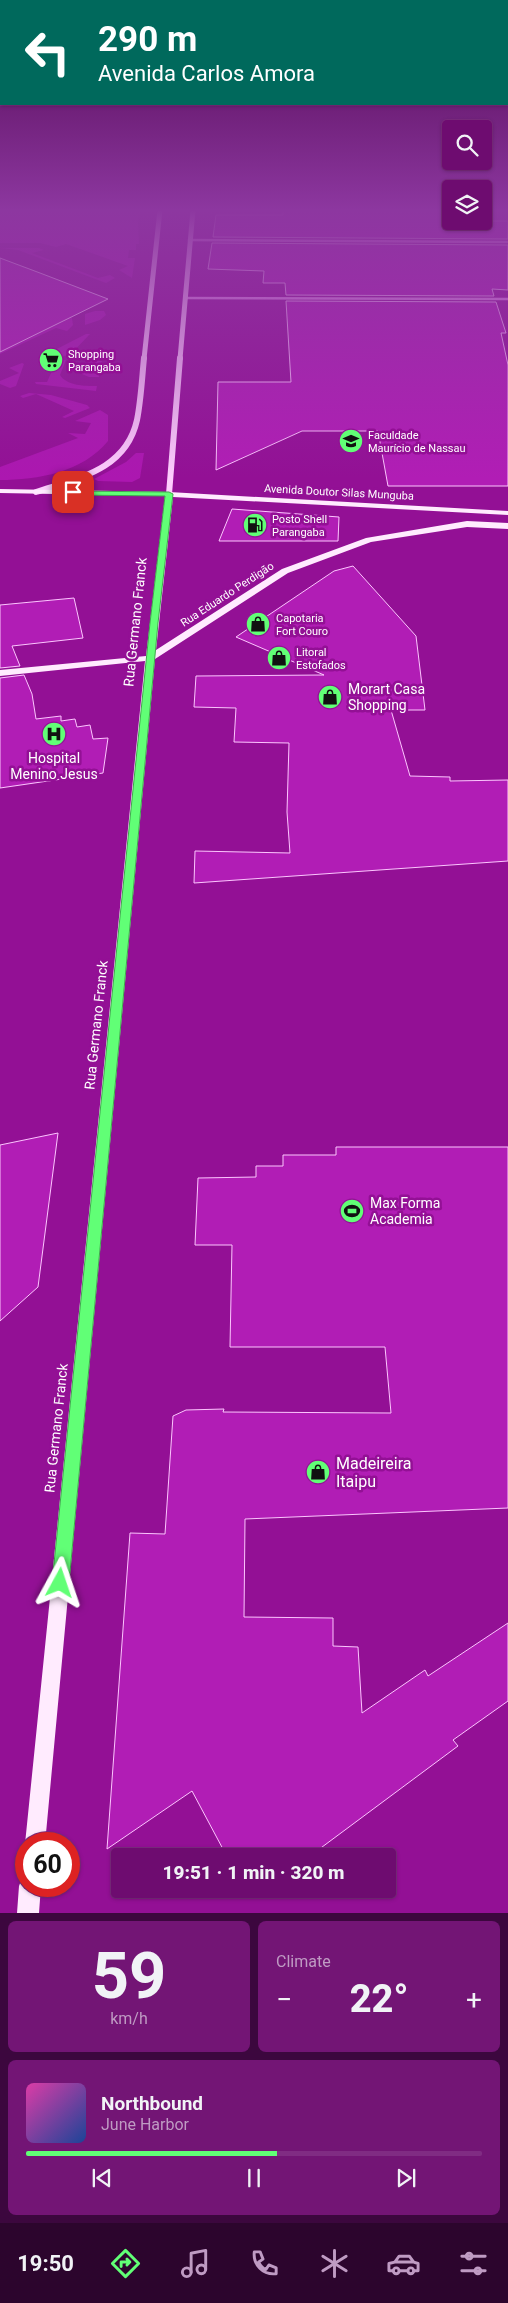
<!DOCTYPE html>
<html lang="en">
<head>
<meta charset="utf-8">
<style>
  body { margin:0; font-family:Roboto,sans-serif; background:#731575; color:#f1f3f6; height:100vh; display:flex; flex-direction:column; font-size:19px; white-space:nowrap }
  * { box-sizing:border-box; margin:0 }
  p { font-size:16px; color:#bf9bc3 }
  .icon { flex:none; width:28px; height:28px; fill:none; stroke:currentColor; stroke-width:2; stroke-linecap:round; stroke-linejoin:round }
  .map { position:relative; height:1913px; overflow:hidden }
  .side { display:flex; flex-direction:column; gap:8px; padding:8px; background:#3c073e; flex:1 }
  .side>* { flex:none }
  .banner { position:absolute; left:0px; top:0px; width:509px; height:105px; box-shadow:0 1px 4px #0004,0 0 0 1px #802c83; background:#00695c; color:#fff; overflow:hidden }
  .tools { position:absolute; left:442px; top:120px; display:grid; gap:10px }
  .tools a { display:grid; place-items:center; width:50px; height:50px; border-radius:5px; background:#6e0c70; box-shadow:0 1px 4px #0004,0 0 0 1px #802c83; font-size:25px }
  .speed { position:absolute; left:15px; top:1832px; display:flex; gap:10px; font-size:25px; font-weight:700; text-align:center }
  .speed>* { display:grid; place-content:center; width:65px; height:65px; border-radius:50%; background:#6e0c70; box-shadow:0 1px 4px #0004,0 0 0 1px #802c83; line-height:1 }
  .speed .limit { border:8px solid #d22; background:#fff; color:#111 }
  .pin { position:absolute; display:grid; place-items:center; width:42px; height:42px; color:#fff; margin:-21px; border-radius:10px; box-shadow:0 2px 8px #0006 }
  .me { position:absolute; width:55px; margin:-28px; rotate:5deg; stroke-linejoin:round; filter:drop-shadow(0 0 4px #0008) }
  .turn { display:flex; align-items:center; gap:18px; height:105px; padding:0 15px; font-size:22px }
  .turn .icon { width:65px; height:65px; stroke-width:2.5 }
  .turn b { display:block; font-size:35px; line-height:42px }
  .big { font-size:38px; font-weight:800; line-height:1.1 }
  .side .widget { flex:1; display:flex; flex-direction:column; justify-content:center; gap:8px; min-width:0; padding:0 18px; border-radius:8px; background:#731575 }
  .side .dial { align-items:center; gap:0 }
  .dial b { font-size:65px; line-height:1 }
  .song { display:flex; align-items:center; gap:15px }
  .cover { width:60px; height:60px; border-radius:8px; background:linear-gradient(135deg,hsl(320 70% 55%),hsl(220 70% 35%)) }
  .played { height:5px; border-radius:2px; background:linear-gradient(90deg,#61ff76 55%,#802c83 55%) }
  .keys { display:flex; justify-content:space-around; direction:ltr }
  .heat { display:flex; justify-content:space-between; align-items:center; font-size:28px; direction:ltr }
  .side .tiles { flex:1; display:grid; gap:8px; grid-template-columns:1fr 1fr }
  .widget:last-child { grid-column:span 2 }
  .trip { position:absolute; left:111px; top:1848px; width:285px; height:50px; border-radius:5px; background:#6e0c70; box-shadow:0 1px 4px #0004,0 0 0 1px #802c83; font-weight:800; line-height:50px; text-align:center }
  .tab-bar { display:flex; height:80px; justify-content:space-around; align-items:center; background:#2c052d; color:#bf9bc3 }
  .tab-bar .icon { width:35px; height:35px }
  .tab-bar .selected { color:#61ff76 }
  .tab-bar b { font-size:22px; color:#f1f3f6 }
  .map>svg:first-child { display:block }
  .green { fill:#ac17b0 }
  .building { fill:#b11db5; stroke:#fcc6fe }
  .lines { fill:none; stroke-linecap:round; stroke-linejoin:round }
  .minor { stroke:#f19ef4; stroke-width:2.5 }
  .secondary-far1 { stroke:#fdcefd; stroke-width:5 }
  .secondary { stroke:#fdcefd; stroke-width:6 }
  .primary { fill:#ffebfe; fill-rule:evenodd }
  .route { fill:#61ff76; stroke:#3fa64d }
  .labels { text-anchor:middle; stroke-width:5; stroke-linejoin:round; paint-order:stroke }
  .far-poi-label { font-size:11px; fill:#fff; stroke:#931095; text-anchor:start }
  .far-street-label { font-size:11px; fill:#fff; stroke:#931095 }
  .street-label { font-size:14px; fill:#fff; stroke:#931095 }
  .poi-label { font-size:14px; fill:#fff; stroke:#931095; text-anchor:start }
  .near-poi-label { font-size:16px; fill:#fff; stroke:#931095; text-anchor:start }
</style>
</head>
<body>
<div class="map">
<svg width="508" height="1913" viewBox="0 0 508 1913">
  <rect width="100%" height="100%" fill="#931095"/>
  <g class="green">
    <path d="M0,210H140L138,222L139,244H136V250H129L128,258H135L132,278L119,270L128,266L66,244L56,247L40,243H0Z"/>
    <path d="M0,248H39L44,250L32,253L98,278L110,275L115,278L106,283L18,250Z"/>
    <path d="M95,311H104L106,315L100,320L85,325V314Z"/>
    <path d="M67,313L72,318L73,325L67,331L56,328L0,354V351L64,321L53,317Z"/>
    <path d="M86,334H90L69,356L45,355Z"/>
    <path d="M57,360H66L60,375C67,386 85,386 97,386L96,391L36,384L35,382H47Z"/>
    <path d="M88,361H102L99,377H89L82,374V369Z"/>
    <path d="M22,363L24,364L16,386L10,388L0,384V381L19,373L9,368Z"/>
    <path d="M29,393L51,395L87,405L90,408L65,418L62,417L74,411L36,394L23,398L20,396Z"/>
    <path d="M100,410L108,415V441C83,472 38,480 0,480V467L78,438L68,433L85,434L91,423L75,421Z"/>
    <path d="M136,453H144L140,478L132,482L98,481L94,479L126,462Z"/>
  </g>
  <g class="building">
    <path d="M283,210H451V221H508V239L213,237L216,215H283Z"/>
    <path d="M212,243L508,245V290L492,289L494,296L286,295L285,283H263L264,271L208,269Z"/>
    <path d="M0,258L40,273L108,299L0,352Z"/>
    <path d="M286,301L496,302L506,333H501L508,365V486H388L378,431H302L216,470L218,382H291Z"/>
    <path d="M232,509L339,517L338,541H219Z"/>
    <path d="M353,566L416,636L425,710H391L410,776L450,777V781L508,780V861L194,883L195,851L290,853L287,812L289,743L234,742L236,708L194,707L196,676L324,675L236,637L334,571Z"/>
    <path d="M74,598L83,638L12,646L20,666L0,668V605Z"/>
    <path d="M24,675L32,694L36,719L61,716V721L75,719L77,727L90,725L93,739L108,738L103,773L0,788V678Z"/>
    <path d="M58,1133L38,1287L0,1321V1145Z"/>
    <path d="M336,1147H508V1508L245,1519L244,1617L333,1618V1646L358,1647L362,1713L425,1670L428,1676L508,1623V1701L453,1740L458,1746L310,1856H217L216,1855L224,1851L192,1791L107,1849L130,1533L165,1534L173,1416L186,1410L224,1409L223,1412L391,1413L385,1347H230L232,1245H195L198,1178L256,1177V1166H283V1155H336Z"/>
  </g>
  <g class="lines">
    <g class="minor">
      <path d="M189,240L508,242"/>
      <path d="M185,298L508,299"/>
    </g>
    <g class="secondary-far1">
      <path d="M144,359L160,210"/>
      <path d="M180,359L193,210"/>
    </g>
    <g class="secondary">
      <path d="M36,492C78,478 126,470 137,420C141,400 142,378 144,358"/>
      <path d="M169,494L180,358"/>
    </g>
    <g class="primary">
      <path d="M0,489L169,492L508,511V515L173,497L156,650L282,569L366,538L467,521L508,523V529L467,527L371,542L288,573L155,659L45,1844H26V1848L25,1844L145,661L0,676V670L146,656L165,496L0,493Z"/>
      <path d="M26,1877V1886H41L39,1913H17L19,1886L22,1878Z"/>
    </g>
  </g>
  <linearGradient id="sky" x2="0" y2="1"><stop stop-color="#510952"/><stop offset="0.44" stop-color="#8d37a0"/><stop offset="1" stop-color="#8d37a0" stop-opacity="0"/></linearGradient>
  <rect width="508" height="478" fill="url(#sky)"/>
  <path class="route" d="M70,491L169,492L173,494L158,623L69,1583L66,1589L60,1591L54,1589L52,1583L150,623L165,496L73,495L69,492Z"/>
  <defs>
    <g id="supermarket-disc" transform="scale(1.25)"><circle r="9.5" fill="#61ff76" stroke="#931095"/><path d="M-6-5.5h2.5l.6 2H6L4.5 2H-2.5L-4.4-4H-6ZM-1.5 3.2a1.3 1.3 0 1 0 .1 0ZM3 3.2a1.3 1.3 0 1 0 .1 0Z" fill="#111"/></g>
    <g id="university-disc" transform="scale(1.25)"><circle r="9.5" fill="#61ff76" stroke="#931095"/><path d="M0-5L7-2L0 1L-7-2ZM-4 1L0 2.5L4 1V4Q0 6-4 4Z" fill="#111"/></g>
    <g id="fuel-disc" transform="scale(1.25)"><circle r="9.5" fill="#61ff76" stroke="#931095"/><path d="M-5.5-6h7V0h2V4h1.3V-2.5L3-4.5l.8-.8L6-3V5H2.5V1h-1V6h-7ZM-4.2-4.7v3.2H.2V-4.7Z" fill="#111"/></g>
    <g id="shop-disc" transform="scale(1.25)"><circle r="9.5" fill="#61ff76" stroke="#931095"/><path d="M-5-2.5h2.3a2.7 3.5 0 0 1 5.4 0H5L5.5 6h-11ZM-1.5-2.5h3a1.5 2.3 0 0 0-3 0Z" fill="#111"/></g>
    <g id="hospital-disc" transform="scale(1.25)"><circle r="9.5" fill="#61ff76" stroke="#931095"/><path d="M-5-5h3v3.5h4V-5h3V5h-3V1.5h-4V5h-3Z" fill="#111"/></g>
    <g id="stadium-disc" transform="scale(1.25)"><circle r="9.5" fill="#61ff76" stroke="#931095"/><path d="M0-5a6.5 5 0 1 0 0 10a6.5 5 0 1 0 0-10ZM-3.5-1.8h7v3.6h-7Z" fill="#111"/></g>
  </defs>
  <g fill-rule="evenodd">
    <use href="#supermarket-disc" x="51" y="360"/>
    <use href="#university-disc" x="351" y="441"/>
    <use href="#fuel-disc" x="255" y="525"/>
    <use href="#shop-disc" x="258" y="624"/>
    <use href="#shop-disc" x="279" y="658"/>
    <use href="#shop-disc" x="330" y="697"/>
    <use href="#hospital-disc" x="54" y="734"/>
    <use href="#stadium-disc" x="352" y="1211"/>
    <use href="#shop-disc" x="318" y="1472"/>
  </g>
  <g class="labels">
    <g class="far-poi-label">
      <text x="68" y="358">Shopping<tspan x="68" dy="13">Parangaba</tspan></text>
      <text x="368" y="439">Faculdade<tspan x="368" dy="13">Maurício de Nassau</tspan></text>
      <text x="272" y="523">Posto Shell<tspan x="272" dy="13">Parangaba</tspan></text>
      <text x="276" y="622">Capotaria<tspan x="276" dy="13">Fort Couro</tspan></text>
      <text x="296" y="656">Litoral<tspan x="296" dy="13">Estofados</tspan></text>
    </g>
    <g class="far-street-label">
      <text transform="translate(339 492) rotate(3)" y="4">Avenida Doutor Silas Munguba</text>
      <text transform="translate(227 594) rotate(-33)" y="4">Rua Eduardo Perdigão</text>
    </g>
    <g class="street-label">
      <text transform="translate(135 622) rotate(-84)" y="5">Rua Germano Franck</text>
      <text transform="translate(96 1025) rotate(-84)" y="5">Rua Germano Franck</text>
      <text transform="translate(56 1428) rotate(-84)" y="5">Rua Germano Franck</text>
    </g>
    <g class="poi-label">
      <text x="348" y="694">Morart Casa<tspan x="348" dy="16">Shopping</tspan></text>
      <text x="54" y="763" text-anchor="middle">Hospital<tspan x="54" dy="16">Menino Jesus</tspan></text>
      <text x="370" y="1208">Max Forma<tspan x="370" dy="16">Academia</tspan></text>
    </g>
    <g class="near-poi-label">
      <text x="336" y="1469">Madeireira<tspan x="336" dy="18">Itaipu</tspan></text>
    </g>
  </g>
</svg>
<div class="tools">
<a><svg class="icon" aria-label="search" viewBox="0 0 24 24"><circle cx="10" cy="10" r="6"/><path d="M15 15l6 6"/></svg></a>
<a><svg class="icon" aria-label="layers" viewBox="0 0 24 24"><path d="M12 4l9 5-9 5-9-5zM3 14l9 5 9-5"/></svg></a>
</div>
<div class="speed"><div class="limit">60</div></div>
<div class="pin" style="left:73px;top:492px;background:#d93025"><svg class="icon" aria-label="arrive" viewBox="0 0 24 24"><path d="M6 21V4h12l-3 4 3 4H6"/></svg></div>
<svg class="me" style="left:60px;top:1583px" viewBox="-20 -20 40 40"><path d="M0-17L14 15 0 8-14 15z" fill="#61ff76" stroke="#fff" stroke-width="4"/></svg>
<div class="trip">19:51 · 1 min · 320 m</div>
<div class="banner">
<div class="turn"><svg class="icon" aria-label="left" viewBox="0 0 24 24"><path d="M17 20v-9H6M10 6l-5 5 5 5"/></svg><div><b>290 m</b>Avenida Carlos Amora</div></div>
</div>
</div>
<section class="side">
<div class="tiles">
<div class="widget dial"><b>59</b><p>km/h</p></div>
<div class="widget"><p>Climate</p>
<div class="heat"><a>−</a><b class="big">22°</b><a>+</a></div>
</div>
<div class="widget">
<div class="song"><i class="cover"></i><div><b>Northbound</b><p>June Harbor</p></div></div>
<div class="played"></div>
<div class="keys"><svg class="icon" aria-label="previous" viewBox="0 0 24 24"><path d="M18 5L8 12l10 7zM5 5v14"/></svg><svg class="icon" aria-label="pause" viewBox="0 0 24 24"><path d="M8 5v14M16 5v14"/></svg><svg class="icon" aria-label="next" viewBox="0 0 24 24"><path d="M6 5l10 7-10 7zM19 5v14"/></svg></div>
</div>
</div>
</section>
<nav class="tab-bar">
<b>19:50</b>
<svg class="icon selected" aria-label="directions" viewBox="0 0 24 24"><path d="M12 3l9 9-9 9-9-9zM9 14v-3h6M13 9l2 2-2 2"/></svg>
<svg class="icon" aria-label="music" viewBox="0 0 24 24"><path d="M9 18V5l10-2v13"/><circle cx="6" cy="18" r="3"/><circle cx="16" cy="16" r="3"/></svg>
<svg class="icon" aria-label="phone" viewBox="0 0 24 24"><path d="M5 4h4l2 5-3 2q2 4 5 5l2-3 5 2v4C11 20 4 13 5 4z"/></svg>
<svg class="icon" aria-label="climate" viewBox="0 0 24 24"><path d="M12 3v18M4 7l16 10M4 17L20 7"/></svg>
<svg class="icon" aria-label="car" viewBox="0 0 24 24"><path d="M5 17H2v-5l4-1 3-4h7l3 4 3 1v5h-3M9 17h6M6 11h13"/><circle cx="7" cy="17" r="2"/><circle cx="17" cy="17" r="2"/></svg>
<svg class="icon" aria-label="filters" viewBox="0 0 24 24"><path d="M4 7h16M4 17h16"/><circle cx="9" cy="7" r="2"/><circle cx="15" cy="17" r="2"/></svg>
</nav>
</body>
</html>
